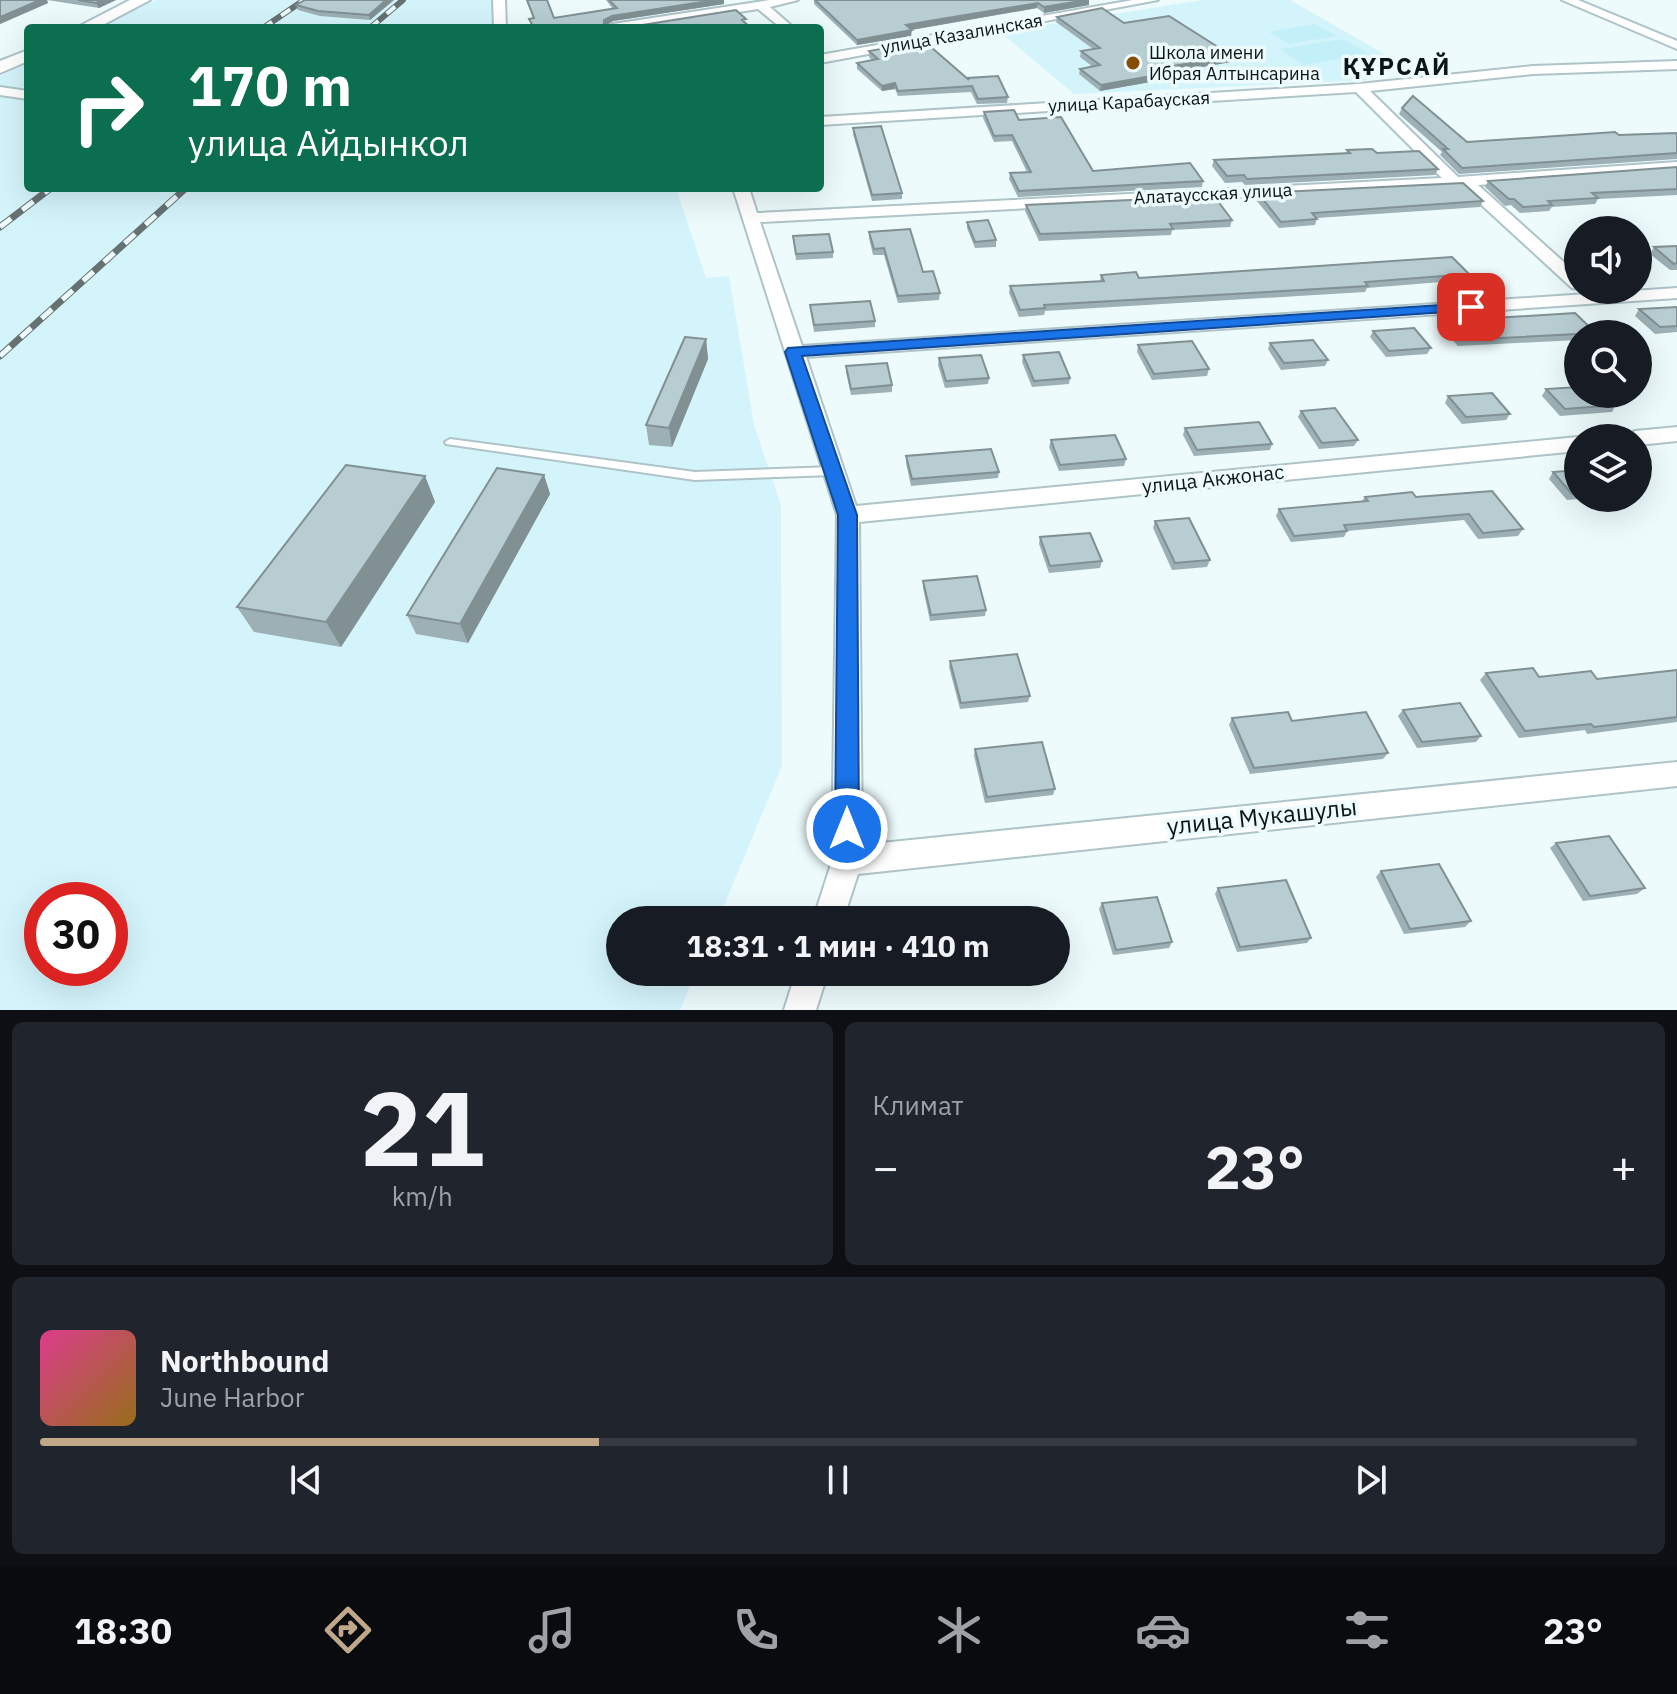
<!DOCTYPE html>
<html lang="ru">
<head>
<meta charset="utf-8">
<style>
  body { margin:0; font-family:"IBM Plex Sans",sans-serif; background:#20242c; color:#f1f3f6; height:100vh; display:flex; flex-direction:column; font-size:30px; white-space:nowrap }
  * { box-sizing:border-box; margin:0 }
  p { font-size:26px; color:#9ea1a6 }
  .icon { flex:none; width:44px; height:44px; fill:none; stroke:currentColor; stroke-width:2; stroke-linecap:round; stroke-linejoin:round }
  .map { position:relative; height:1010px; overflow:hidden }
  .drawer { display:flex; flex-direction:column; gap:12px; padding:12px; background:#0d0f14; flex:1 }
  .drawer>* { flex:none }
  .banner { position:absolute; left:24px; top:24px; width:800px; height:168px; border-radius:8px; box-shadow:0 8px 32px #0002; background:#0b6e4f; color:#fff; overflow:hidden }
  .tools { position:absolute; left:1564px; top:216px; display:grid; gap:16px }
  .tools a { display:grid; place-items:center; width:88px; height:88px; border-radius:50%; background:#171b24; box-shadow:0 8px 32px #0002; font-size:40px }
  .speed { position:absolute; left:24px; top:882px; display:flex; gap:16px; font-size:40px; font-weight:700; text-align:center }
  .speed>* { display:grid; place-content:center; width:104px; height:104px; border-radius:50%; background:#171b24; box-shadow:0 8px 32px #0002; line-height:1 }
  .speed .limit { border:12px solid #d22; background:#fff; color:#111 }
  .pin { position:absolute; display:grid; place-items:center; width:68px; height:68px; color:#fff; margin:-34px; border-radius:16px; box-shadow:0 4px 12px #0006 }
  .me { position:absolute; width:88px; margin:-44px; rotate:0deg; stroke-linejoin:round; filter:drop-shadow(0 0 6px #0008) }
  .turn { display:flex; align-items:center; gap:28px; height:168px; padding:0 32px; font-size:36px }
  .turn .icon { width:104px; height:104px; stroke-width:2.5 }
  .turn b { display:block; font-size:56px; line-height:68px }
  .big { font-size:60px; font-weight:700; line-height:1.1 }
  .drawer .widget { flex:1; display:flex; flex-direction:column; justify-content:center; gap:12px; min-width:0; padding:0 28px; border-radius:12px; background:#20242c }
  .drawer .dial { align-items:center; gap:0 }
  .dial b { font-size:104px; line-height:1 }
  .song { display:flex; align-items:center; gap:24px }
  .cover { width:96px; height:96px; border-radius:12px; background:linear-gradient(135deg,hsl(330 70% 55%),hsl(40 70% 35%)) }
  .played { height:8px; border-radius:4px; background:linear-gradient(90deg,#c2a88a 35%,#363941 35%) }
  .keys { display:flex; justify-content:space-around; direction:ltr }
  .heat { display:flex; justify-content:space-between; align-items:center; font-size:44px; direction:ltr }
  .drawer .tiles { flex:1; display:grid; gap:12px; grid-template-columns:1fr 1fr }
  .widget:last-child { grid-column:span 2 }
  .trip { position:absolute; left:606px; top:906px; width:464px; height:80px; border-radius:40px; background:#171b24; box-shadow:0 8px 32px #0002; font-weight:700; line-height:80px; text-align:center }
  .tabs { display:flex; height:128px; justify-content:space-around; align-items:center; background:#090b0e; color:#9ea1a6 }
  .tabs .icon { width:56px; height:56px }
  .tabs .selected { color:#c2a88a }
  .tabs b { font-size:36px; color:#f1f3f6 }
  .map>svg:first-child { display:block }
  .built { fill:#d4f4fb; fill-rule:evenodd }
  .green { fill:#c3eff9 }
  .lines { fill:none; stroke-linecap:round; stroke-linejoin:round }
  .lane-casing { stroke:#aec4c8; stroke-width:4 }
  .street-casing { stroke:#aec4c8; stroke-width:4 }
  .secondary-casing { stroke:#aec4c8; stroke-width:4 }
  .lane { fill:#fff; fill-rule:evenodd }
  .street { fill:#fff; fill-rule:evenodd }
  .secondary { fill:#fff; fill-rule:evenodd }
  .rail-far1-casing { stroke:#667172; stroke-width:6 }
  .rail-casing { stroke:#667172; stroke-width:7 }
  .rail-far1 { stroke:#edfbfd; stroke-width:4; stroke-dasharray:11; stroke-linecap:butt }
  .rail { stroke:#edfbfd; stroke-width:5; stroke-dasharray:14; stroke-linecap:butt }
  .wall { fill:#9db0b5 }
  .shaded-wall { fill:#809093 }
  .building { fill:#b7cdd2; stroke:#809093; stroke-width:2 }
  .route { fill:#1a73e8; stroke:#114b97; stroke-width:2 }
  .poi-dot { fill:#884d05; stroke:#edfbfd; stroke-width:3 }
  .labels { text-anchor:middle; stroke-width:7; stroke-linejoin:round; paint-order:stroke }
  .far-street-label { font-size:18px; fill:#0d1516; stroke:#edfbfd }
  .far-poi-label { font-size:18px; fill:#0d1516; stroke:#edfbfd; text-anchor:start }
  .street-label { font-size:20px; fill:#0d1516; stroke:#edfbfd }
  .far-district-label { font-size:24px; font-weight:bold; letter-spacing:2px; fill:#0d1516; stroke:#edfbfd }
  .near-street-label { font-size:24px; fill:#0d1516; stroke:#edfbfd }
</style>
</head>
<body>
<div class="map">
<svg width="1677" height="1010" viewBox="0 0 1677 1010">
  <rect width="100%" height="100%" fill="#edfbfd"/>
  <g class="built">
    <path d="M155,0H492L495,28H97Z"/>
    <path d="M1203,0H1290L1388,56L1343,64L1368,80L1074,94L1000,32Z"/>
    <path d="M28,62V188H676L706,278L729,276L754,425L781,505L782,766L718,920H620V972H696L680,1010H0V76ZM42,900H110V968H42Z"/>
  </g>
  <g class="green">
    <path d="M1315,24L1337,36L1289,44L1269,32Z"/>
    <path d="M1343,39L1369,54L1304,65L1280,49Z"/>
  </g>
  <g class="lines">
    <g class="lane-casing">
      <path id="lane" d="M450,439L695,472L833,467L838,471L833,475L695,480L446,444L445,442Z"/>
    </g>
    <g class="street-casing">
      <g id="street">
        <path d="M493,0H505L506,28H494Z"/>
        <path d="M770,0H798L770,7L794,28H781L758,9L636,28H607L613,24Z"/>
        <path d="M1133,0H1158L820,63V55Z"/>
        <path d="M1562,0H1578L1677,41V49Z"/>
        <path d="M1677,61V69L1533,74L1370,91L1458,177L1677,162V170L1478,185L1578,275V289L1572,288L1461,186L760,222L802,346L1677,288V298L806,357L856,506L1578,437L1582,438H1578V451L859,522L862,845L1677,762V786L858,874L843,920H813L832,861L837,515L733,188H749L757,213L1442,178L1356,92L820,125V117L1359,84L1533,66Z"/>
        <path d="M0,87L28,91V99L0,95Z"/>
        <path d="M1677,427V441L1638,445V438H1625L1635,431Z"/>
        <path d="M796,972H828L816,1010H784Z"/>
      </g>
    </g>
    <g class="secondary-casing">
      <g id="secondary">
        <path d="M130,0H150L97,28H76Z"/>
        <path d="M28,50V61L0,73V61Z"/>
      </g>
    </g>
    <use href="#lane" class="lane"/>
    <use href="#street" class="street"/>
    <use href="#secondary" class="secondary"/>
    <g class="rail-far1-casing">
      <g id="rail-far1">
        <path d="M263,28L304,0"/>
        <path d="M370,28L403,0"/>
      </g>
    </g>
    <g class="rail-casing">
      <g id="rail">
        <path d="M0,227L51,188"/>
        <path d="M0,356L186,188"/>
      </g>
    </g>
    <use href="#rail-far1" class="rail-far1"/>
    <use href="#rail" class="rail"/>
  </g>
  <g class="wall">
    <path d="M0,0H116L99,8L47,0L48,3L0,24Z"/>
    <path d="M394,0L370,20L320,16L298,10L296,5Z"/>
    <path d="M526,0H547L554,18L613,9L606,0H724V4L613,21L607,25L636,26L746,24L751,28H532L529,19L533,18Z"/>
    <path d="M814,0H1089V5L1044,13L1037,8L911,30V36L857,45L814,4Z"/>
    <path d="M1057,17L1124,23L1232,56L1231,62L1168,73L1167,79L1100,91L1079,74L1080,69L1093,67L1080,57L1081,51L1093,49L1056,22Z"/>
    <path d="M869,51L968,79L1008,97L1007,103L977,104L971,92L898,96L895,89L882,91L857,69V63L872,60L869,57Z"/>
    <path d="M1402,108L1467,142L1677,133V159L1459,174L1440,155L1442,152L1399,114Z"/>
    <path d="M984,112L1019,120L1093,171L1203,181L1202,187L1018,197L1009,179L1010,173L1027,172L1012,141L994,142L983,118Z"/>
    <path d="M853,128L902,193V199L872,201L853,134Z"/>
    <path d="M1347,150L1377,153L1438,169L1435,175L1245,185L1242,182L1225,183L1212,166L1214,160L1346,153Z"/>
    <path d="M1677,167V195L1598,199L1595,204L1552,207L1549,211L1520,213L1511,205L1505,206L1485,187L1488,181Z"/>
    <path d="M781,188H817L781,190Z"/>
    <path d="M1258,193L1483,201L1480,207L1317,218L1315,225L1279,228L1256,200Z"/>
    <path d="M1026,205L1232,220L1230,227L1172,230L1171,235L1039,241L1025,211Z"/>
    <path d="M967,222L996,240V247L975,248L967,228Z"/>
    <path d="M869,232L923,272L940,293L939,300L898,303L884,255H873L869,238Z"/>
    <path d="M793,236L833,252V258L796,260Z"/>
    <path d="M1677,246V270H1670L1650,254L1654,247Z"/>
    <path d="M1469,274L1466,280L1367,288L1365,292L1045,311L1044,315L1019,317L1009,293L1010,286L1100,281L1101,275L1139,278Z"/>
    <path d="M810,305L875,321V327L814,332Z"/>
    <path d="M1677,307V332L1655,334L1635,316L1639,309Z"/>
    <path d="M1445,321L1596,333L1595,334H1578V340L1458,346L1441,328Z"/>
    <path d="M1373,331L1431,348L1427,354L1386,357L1370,337Z"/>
    <path d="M706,339L708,359L672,447L649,445L646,425Z"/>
    <path d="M1270,343L1328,360L1325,366L1281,370L1268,349Z"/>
    <path d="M1138,345L1209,369L1207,376L1152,380L1137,352Z"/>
    <path d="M1023,355L1070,378L1069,384L1032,387L1022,362Z"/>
    <path d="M939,358L989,378L988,384L945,388L938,365Z"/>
    <path d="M846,366L892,385V392L851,395L846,372Z"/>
    <path d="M1546,389L1616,405L1612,412L1560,416L1542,396Z"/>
    <path d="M1448,396L1510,414L1506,420L1462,424L1445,403Z"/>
    <path d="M1301,411L1358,440L1354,446L1319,449L1298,417Z"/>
    <path d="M1185,428L1272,444L1270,450L1194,456L1183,435Z"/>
    <path d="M1051,440L1126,459L1124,466L1059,471L1049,447Z"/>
    <path d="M906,456L999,472L998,478L911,486L906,463Z"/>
    <path d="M1578,470V498H1590L1567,500L1549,479L1553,472Z"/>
    <path d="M544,475L550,494L468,643L416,634L407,615Z"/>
    <path d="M425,476L435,502L341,647L254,632L237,607Z"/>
    <path d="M1365,497H1416L1523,529L1518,536L1478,539L1464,520L1347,531L1344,537L1291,542L1276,516L1279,509L1362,501Z"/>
    <path d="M1155,521L1210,560L1207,567L1172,570L1153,528Z"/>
    <path d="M1040,537L1102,561L1100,568L1049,573L1039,544Z"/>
    <path d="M923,581L986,610L985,616L930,621L923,588Z"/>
    <path d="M950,661L1030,696L1028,702L960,709L949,667Z"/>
    <path d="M1677,670V722L1587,734L1585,730L1519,738L1480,680L1486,673L1539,677L1597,679Z"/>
    <path d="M1403,710L1481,736L1476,742L1417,748L1398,716Z"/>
    <path d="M1232,718L1292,721L1388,753L1383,759L1250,774L1229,725Z"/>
    <path d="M975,749L1055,789L1053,795L985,803L974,756Z"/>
    <path d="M1556,843L1645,888L1637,894L1583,901L1550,848Z"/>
    <path d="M1381,871L1471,921L1465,927L1404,934L1376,877Z"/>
    <path d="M1218,888L1311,938L1307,943L1237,952L1215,894Z"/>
    <path d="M1102,903L1172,942L1169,948L1113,955L1099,909Z"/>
  </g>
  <g class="shaded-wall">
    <path d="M40,0H47L48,3L0,24V17Z"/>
    <path d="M102,0H116L99,8L96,3Z"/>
    <path d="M386,0H394L370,20L369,15Z"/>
    <path d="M715,0H724V4L613,21L605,26L604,25V20L612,16Z"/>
    <path d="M1089,0V5L1044,13V7Z"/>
    <path d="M1038,3L1037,8L905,31L906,25Z"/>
    <path d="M912,30L911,36L857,45V40Z"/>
    <path d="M1232,56L1231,62L1160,74L1161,68Z"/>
    <path d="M1168,73L1167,79L1100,91L1101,85Z"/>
    <path d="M895,83V89L882,91V86Z"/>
    <path d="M706,339L708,359L672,447L669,428Z"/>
    <path d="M544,475L550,494L468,643L460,624Z"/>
    <path d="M425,476L435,502L341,647L326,622Z"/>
  </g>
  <g class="building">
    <path d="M0,0H40L0,17Z"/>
    <path d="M78,0H102L96,3Z"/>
    <path d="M305,0H386L369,15L318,11L296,5Z"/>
    <path d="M527,0H547L554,18L617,8L609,0H715L612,16L604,20V25L636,26L736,10L746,19L742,20L751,28H534L529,19L534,18Z"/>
    <path d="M815,0H1087L1044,7L1038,3L906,25L912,30L857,40Z"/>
    <path d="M1102,8L1124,23L1169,16L1232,56L1161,68L1168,73L1101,85L1080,69L1100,65L1081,51L1100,48L1057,17Z"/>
    <path d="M924,41L969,80L968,78L998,76L1008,97L978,99L972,86L898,91L895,83L882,86L857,63L878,59L869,51Z"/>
    <path d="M1413,96L1467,142L1615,132L1619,135L1677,133V153L1462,168L1443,149H1448L1402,108Z"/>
    <path d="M1014,110L1019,120L1061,117L1093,171L1190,163L1203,181L1019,191L1010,173L1031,172L1012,135L994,136L984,112Z"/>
    <path d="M881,126L902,193L872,195L853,128Z"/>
    <path d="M1372,149L1377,153L1419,151L1438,169L1247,179L1244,175L1227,176L1214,160L1350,153L1347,150Z"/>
    <path d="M1677,167V189L1592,193L1598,198L1548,201L1552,205L1523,207L1514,199H1509L1488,181Z"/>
    <path d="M1463,183L1483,201L1312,213L1317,219L1281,222L1258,193Z"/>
    <path d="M1214,196L1232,220L1170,224L1173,229L1040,234L1026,205Z"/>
    <path d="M988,220L996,240L975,242L967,222Z"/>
    <path d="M910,229L923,272L933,271L940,293L898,296L884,248L874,249L869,232Z"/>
    <path d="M829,234L833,252L796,254L793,236Z"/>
    <path d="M1677,246V263L1674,264L1654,247Z"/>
    <path d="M1452,257L1469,274L1365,282L1368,286L1044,305L1045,308L1020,310L1010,286L1104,281L1101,275L1136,272L1139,278Z"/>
    <path d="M870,301L875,321L814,325L810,305Z"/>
    <path d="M1677,307V326L1660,327L1639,309Z"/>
    <path d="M1575,313L1596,333L1461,340L1445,321Z"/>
    <path d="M1414,328L1431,348L1389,351L1373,331Z"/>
    <path d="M685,337L706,339L669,428L646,425Z"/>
    <path d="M1313,340L1328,360L1284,363L1270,343Z"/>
    <path d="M1192,341L1209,369L1154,374L1138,345Z"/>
    <path d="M1059,352L1070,378L1034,381L1023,355Z"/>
    <path d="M981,355L989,378L946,381L939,358Z"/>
    <path d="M887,363L892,385L851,389L846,366Z"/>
    <path d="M1578,387V394H1605L1616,405L1565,409L1546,389Z"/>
    <path d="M1492,393L1510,414L1466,417L1448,396Z"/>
    <path d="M1335,408L1358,440L1322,443L1301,411Z"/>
    <path d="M1259,422L1272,444L1197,450L1185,428Z"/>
    <path d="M1115,435L1126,459L1060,465L1051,440Z"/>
    <path d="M991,449L999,472L912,479L906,456Z"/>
    <path d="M346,465L425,476L326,622L237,607Z"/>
    <path d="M497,468L544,475L460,624L407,615Z"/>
    <path d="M1578,470V493L1572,494L1553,472Z"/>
    <path d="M1492,491L1523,529L1483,533L1469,514L1344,525L1347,531L1294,536L1279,509L1368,501L1365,497L1412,492L1416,497Z"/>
    <path d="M1189,518L1210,560L1175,563L1155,521Z"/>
    <path d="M1090,533L1102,561L1050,566L1040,537Z"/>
    <path d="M977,576L986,610L931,615L923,581Z"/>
    <path d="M1017,654L1030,696L961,703L950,661Z"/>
    <path d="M1533,668L1539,677L1591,671L1597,679L1677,670V717L1594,727L1591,724L1525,731L1486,673Z"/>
    <path d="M1460,703L1481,736L1422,742L1403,710Z"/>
    <path d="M1288,712L1292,721L1366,712L1388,753L1254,768L1232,718Z"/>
    <path d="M1042,742L1055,789L987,797L975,749Z"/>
    <path d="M1609,836L1645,888L1590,896L1556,843Z"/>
    <path d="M1439,864L1471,921L1410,929L1381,871Z"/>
    <path d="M1286,880L1311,938L1240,947L1218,888Z"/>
    <path d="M1157,897L1172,942L1116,950L1102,903Z"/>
  </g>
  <path class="route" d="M1471,303L1478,307L1476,310L802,356L857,515L859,829L856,837L847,841L839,837L835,829L838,515L785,352L788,348Z"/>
  <circle class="poi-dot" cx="1133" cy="63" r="8"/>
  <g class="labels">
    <g class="far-street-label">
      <text transform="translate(962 34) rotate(-10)" y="6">улица Казалинская</text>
      <text transform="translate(1129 102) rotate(-3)" y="6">улица Карабауская</text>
      <text transform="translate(1213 194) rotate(-3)" y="6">Алатаусская улица</text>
    </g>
    <g class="far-poi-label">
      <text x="1149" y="59">Школа имени<tspan x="1149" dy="21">Ибрая Алтынсарина</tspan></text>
    </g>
    <g class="street-label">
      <text transform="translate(1213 479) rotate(-6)" y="7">улица Акжонас</text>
    </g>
    <g class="far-district-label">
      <text x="1397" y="75">ҚҰРСАЙ</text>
    </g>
    <g class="near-street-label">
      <text transform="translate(1262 817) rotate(-6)" y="8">улица Мукашулы</text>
    </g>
  </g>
</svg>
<div class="tools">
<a><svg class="icon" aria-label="sound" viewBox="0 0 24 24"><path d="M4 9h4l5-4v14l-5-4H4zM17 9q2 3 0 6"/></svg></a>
<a><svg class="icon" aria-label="search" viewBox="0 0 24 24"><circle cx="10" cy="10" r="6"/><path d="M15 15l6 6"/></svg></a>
<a><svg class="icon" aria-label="layers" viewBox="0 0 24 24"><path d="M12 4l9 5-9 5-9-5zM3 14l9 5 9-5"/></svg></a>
</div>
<div class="speed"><div class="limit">30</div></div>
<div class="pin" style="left:1471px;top:307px;background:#d93025"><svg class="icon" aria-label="arrive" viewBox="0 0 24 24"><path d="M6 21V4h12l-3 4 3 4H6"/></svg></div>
<svg class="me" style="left:847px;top:829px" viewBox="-20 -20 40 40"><circle r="17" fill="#1a73e8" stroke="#fff" stroke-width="3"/><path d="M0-11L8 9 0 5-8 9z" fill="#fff"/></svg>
<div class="trip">18:31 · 1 мин · 410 m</div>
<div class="banner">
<div class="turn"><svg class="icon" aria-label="right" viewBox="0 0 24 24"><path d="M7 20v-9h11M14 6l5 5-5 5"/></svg><div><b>170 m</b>улица Айдынкол</div></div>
</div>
</div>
<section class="drawer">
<div class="tiles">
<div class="widget dial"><b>21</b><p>km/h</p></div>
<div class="widget"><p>Климат</p>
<div class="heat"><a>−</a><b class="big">23°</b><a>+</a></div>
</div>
<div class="widget">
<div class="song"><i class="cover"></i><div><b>Northbound</b><p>June Harbor</p></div></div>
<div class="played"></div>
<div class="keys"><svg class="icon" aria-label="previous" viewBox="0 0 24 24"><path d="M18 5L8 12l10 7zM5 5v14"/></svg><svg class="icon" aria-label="pause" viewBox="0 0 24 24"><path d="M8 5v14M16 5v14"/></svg><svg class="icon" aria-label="next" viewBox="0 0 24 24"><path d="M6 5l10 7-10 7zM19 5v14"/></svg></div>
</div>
</div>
</section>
<nav class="tabs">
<b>18:30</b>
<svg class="icon selected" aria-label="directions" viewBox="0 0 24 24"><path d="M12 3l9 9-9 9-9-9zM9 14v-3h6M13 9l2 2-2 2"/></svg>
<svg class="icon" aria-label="music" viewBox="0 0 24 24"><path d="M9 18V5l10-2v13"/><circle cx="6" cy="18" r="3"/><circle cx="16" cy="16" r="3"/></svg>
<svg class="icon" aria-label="phone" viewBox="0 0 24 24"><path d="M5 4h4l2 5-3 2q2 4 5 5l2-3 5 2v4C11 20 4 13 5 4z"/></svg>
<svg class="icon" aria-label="climate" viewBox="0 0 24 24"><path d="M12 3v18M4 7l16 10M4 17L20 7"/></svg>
<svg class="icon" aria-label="car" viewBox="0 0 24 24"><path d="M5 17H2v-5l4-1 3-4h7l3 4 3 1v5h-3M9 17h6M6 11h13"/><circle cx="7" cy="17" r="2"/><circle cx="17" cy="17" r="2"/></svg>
<svg class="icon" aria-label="filters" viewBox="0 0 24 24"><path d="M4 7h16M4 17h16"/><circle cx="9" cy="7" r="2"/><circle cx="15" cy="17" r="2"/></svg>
<b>23°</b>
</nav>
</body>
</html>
